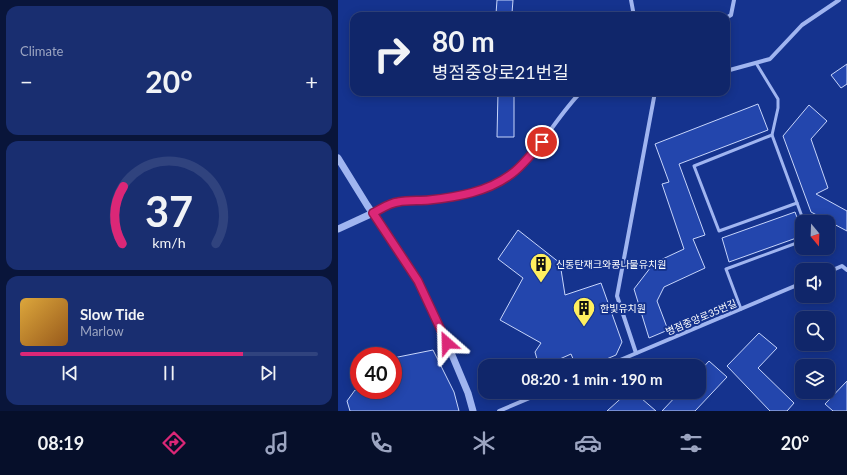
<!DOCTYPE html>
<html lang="en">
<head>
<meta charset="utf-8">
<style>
  body { margin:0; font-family:Lato,"Noto Sans KR",sans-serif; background:#192e70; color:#f1f3f6; height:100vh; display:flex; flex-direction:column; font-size:15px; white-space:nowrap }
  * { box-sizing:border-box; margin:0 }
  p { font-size:13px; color:#9ca5c1 }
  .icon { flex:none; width:22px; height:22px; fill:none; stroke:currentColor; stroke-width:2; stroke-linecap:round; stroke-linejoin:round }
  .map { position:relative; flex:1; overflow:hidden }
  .sheet { display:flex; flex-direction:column; gap:6px; padding:6px; background:#09153a; width:338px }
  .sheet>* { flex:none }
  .top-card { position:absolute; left:12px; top:12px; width:380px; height:84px; border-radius:12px; box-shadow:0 2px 10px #0003,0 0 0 1px #30437e; background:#10266a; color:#f1f3f6; overflow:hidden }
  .needle { width:26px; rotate:161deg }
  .controls { position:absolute; left:457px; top:215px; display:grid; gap:8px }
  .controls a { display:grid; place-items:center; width:40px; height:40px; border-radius:8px; background:#10266a; box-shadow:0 2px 10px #0003,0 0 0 1px #30437e; font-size:20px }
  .speed { position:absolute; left:12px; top:347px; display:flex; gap:8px; font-size:20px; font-weight:700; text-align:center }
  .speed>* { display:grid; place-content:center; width:52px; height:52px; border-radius:50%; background:#10266a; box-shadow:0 2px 10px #0003,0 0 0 1px #30437e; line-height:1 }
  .speed .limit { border:6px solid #d22; background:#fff; color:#111 }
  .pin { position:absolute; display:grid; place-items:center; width:34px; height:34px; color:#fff; margin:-17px; border:2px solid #fff; border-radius:50%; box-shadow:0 1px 4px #0007 }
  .me { position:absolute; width:44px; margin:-22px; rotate:335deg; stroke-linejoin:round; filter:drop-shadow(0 0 3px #0008) }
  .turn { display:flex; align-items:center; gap:14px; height:84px; padding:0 16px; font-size:18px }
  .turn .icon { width:52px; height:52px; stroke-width:2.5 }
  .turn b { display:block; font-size:28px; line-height:34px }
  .big { font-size:30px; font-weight:700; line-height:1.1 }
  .sheet .widget { flex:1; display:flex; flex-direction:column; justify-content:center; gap:6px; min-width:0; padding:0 14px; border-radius:12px; background:#192e70 }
  .sheet .dial { align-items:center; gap:0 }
  .dial svg { height:104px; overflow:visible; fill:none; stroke:#30437e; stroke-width:7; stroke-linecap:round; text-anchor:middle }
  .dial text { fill:#f1f3f6; stroke:none }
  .song { display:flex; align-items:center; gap:12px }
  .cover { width:48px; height:48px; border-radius:6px; background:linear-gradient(135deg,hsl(40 70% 55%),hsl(30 70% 35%)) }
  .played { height:4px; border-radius:2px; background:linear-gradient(90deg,#db2777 75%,#30437e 75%) }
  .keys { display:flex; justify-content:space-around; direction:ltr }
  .heat { display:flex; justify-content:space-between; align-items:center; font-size:22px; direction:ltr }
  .trip { position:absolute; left:140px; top:359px; width:228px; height:40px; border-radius:12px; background:#10266a; box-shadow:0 2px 10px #0003,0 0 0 1px #30437e; font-weight:700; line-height:40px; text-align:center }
  .tabs { display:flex; height:64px; justify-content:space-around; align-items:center; background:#060f2a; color:#9ca5c1 }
  .tabs .icon { width:28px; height:28px }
  .tabs .current { color:#db2777 }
  .tabs b { font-size:18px; color:#f1f3f6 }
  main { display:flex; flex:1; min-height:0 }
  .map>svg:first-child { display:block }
  .building { fill:#2346ad; stroke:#c7d5fb }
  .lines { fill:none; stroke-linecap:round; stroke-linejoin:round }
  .service { stroke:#a0b5f0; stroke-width:3 }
  .minor { stroke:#a0b5f0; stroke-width:4 }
  .tertiary { stroke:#a0b5f0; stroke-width:7 }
  .route-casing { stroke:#8e194d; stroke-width:10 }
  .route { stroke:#db2777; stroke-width:7 }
  .labels { text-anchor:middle; stroke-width:4; stroke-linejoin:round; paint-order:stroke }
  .poi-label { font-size:10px; fill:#fff; stroke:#15338e; text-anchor:start }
  .street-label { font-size:10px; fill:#fff; stroke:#15338e }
</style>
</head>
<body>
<main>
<section class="sheet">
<div class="widget"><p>Climate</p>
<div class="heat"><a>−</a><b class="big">20°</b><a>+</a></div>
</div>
<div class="widget dial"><svg viewBox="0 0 100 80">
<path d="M14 69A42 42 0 1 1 86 69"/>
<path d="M14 69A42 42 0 0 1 15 25" stroke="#db2777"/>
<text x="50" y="56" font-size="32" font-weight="700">37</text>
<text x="50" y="72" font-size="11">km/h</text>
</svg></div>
<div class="widget">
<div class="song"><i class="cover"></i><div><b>Slow Tide</b><p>Marlow</p></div></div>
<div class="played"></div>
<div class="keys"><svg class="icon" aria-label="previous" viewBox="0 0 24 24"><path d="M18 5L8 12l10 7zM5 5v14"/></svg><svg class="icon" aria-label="pause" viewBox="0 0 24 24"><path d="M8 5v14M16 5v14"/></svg><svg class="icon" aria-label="next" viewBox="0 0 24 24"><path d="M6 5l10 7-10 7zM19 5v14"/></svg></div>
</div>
</section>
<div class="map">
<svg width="509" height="411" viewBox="0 0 509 411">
  <rect width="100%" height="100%" fill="#15338e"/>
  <g class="building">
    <path d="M159,0H175L174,13L158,14Z"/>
    <path d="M509,64V84L503,88L493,75Z"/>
    <path d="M160,92H176V137H159Z"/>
    <path d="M420,104L430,130L341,164L367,235L355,239L367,268L326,287L319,301L330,330L311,338L296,289L316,263L346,249L324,184L331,182L317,144Z"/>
    <path d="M471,105L489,121L473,139L490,188L478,194L509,211V231L473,212L445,136Z"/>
    <path d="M457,212L464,231V236L391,262L384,238Z"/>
    <path d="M180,230L222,263L227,295L263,283L284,342L278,355L252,366H238L233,354L206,366H201L197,352L203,343L162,320L185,278L160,259Z"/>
    <path d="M421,333L439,348L420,368L456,403L449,411H432L389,366Z"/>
    <path d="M95,350L116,392L121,411H12L9,401L17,390H55V358Z"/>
    <path d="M371,361L389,377L357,411H324L342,392H361V372Z"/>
    <path d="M509,381V411H495L487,404Z"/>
    <path d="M290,392H296L318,411H269Z"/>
  </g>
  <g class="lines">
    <g class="service">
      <path d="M418,63L440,99V108L434,135L466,222"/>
      <path d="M434,135L356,166L381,231L459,203"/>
      <path d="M403,309L388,269L464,241"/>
    </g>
    <g class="minor">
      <path d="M293,0L296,16"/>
      <path d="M388,18L393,15L396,0"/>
      <path d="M388,71L432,59L464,25L501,0"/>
      <path d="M35,213C43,209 51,203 60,202C67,200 74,202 81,201C105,200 131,195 153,186C194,169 213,122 243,92"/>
      <path d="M490,272L504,266L509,270"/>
      <path d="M298,353L279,296L317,92"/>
      <path d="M268,366L464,283"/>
      <path d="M161,411L206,392"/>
    </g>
    <g class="tertiary">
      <path d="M0,158L29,205L80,281L109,343L130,393L135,411"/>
      <path d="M0,229L35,213"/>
    </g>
  </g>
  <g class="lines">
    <g class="route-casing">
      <path id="route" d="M109,343L80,281L35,213C43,209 51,203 60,202C70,200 81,201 91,200C119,197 149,192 172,175C183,168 195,152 204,142"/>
    </g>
    <use href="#route" class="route"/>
  </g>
  <defs>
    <g id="building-pin" transform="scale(1.15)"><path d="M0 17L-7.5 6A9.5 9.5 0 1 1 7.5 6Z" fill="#ffef5f" stroke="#15338e"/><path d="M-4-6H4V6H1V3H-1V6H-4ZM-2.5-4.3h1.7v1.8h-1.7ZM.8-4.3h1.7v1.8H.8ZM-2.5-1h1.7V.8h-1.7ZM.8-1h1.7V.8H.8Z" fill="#111"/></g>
  </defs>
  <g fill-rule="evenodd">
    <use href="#building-pin" x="203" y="264"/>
    <use href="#building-pin" x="246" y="308"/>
  </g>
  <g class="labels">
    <g class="poi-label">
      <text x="218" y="268">신동탄재크와콩나물유치원</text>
      <text x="262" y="312">한빛유치원</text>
    </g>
    <g class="street-label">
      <text transform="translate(363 317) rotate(-23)" y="4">병점중앙로35번길</text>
    </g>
  </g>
</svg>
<div class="controls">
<a><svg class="needle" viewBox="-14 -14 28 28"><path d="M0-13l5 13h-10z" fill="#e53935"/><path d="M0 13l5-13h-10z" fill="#9ca5c1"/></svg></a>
<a><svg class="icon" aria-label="sound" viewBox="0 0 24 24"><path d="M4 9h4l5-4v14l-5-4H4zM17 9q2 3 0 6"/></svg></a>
<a><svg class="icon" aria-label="search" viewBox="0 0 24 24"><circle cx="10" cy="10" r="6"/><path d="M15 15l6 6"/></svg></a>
<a><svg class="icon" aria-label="layers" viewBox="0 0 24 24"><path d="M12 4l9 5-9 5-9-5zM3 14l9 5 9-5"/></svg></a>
</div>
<div class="speed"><div class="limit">40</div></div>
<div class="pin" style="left:204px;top:142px;background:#d93025"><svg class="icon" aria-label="arrive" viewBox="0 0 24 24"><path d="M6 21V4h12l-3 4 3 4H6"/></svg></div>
<svg class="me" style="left:109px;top:343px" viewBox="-20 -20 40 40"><path d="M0-17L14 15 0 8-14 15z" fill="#db2777" stroke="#fff" stroke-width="4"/></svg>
<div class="trip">08:20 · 1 min · 190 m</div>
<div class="top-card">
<div class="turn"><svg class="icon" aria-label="right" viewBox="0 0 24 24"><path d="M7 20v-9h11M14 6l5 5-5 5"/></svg><div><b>80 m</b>병점중앙로21번길</div></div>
</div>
</div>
</main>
<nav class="tabs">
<b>08:19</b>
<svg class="icon current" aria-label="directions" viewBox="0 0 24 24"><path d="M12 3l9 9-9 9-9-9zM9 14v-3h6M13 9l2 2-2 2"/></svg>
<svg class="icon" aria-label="music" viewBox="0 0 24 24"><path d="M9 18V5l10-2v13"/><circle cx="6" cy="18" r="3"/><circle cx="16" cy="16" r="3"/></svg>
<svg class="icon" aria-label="phone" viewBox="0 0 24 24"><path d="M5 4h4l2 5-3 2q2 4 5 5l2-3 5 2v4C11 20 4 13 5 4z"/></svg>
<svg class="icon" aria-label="climate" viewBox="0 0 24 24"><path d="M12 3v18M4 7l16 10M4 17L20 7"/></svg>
<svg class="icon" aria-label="car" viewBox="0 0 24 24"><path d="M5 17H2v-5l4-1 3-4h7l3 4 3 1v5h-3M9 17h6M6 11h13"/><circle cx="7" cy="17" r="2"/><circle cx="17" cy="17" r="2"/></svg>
<svg class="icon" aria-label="filters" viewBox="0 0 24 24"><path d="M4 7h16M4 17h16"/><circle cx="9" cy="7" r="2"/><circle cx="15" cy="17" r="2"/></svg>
<b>20°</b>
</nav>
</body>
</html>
